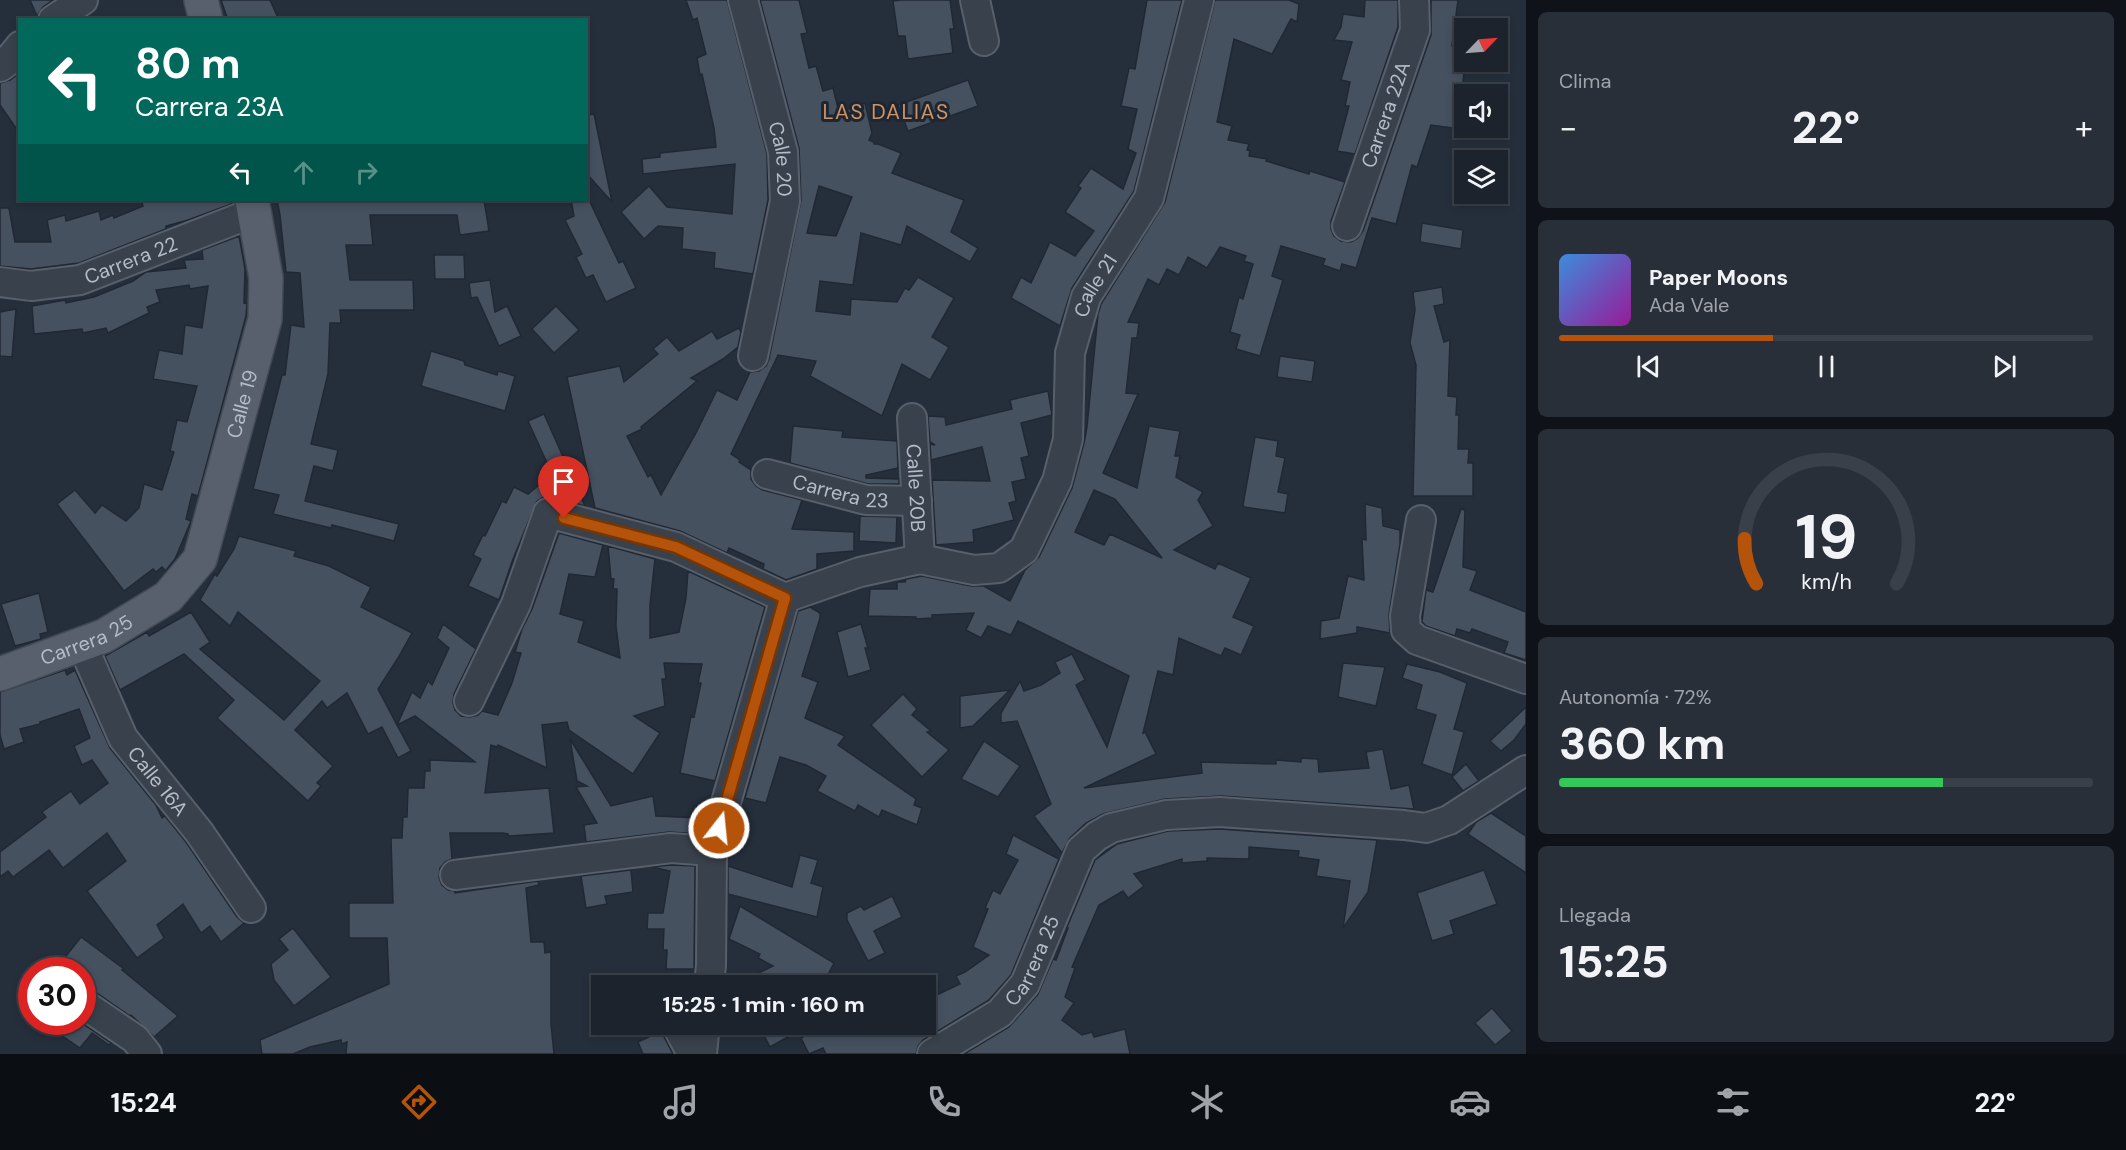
<!DOCTYPE html>
<html lang="es">
<head>
<meta charset="utf-8">
<style>
  body { margin:0; font-family:"DM Sans",sans-serif; background:#292f39; color:#f1f3f6; height:100vh; display:flex; flex-direction:column; font-size:22px; white-space:nowrap }
  * { box-sizing:border-box; margin:0 }
  p { font-size:20px; color:#a0a4aa }
  .icon { flex:none; width:33px; height:33px; fill:none; stroke:currentColor; stroke-width:2; stroke-linecap:round; stroke-linejoin:round }
  .map { position:relative; flex:1; overflow:hidden }
  .details { display:flex; flex-direction:column; gap:12px; padding:12px; background:#0f1319; width:600px }
  .details>* { flex:none }
  .hud { position:absolute; left:18px; top:18px; width:570px; height:183px; border-radius:0px; box-shadow:0 3px 9px #0003,0 0 0 2px #3a4049; background:#00695c; color:#fff; overflow:hidden }
  .needle { width:39px; rotate:65deg }
  .tools { position:absolute; left:1454px; top:18px; display:grid; gap:12px }
  .tools a { display:grid; place-items:center; width:54px; height:54px; border-radius:0px; background:#1c232d; box-shadow:0 3px 9px #0003,0 0 0 2px #3a4049; font-size:30px }
  .speed { position:absolute; left:18px; top:957px; display:flex; gap:12px; font-size:30px; font-weight:700; text-align:center }
  .speed>* { display:grid; place-content:center; width:78px; height:78px; border-radius:50%; background:#1c232d; box-shadow:0 3px 9px #0003,0 0 0 2px #3a4049; line-height:1 }
  .speed .limit { border:9px solid #d22; background:#fff; color:#111 }
  .pin { position:absolute; display:grid; place-items:center; width:51px; height:51px; color:#fff; margin:-62px -26px; border-radius:50% 50% 50% 0; rotate:-45deg; box-shadow:0 0 6px #0007 }
  .pin .icon { rotate:45deg }
  .me { position:absolute; width:66px; margin:-33px; rotate:16deg; stroke-linejoin:round; filter:drop-shadow(0 0 4px #0008) }
  .turn { display:flex; align-items:center; gap:21px; height:126px; padding:0 18px; font-size:27px }
  .turn .icon { width:78px; height:78px; stroke-width:2.5 }
  .turn b { display:block; font-size:42px; line-height:51px }
  .lanes { display:flex; align-items:center; height:57px; padding:0 18px; background:#0003; justify-content:center; gap:30px; direction:ltr }
  .lanes .off { opacity:.35 }
  .big { font-size:45px; font-weight:700; line-height:1.1 }
  .details .tile { flex:1; display:flex; flex-direction:column; justify-content:center; gap:9px; min-width:0; padding:0 21px; border-radius:9px; background:#292f39 }
  .details .dial { align-items:center; gap:0 }
  .dial svg { height:156px; overflow:visible; fill:none; stroke:#3a4049; stroke-width:7; stroke-linecap:round; text-anchor:middle }
  .dial text { fill:#f1f3f6; stroke:none }
  .song { display:flex; align-items:center; gap:18px }
  .cover { width:72px; height:72px; border-radius:9px; background:linear-gradient(135deg,hsl(210 70% 55%),hsl(300 70% 35%)) }
  .played { height:6px; border-radius:3px; background:linear-gradient(90deg,#b45309 40%,#3a4049 40%) }
  .keys { display:flex; justify-content:space-around; direction:ltr }
  .heat { display:flex; justify-content:space-between; align-items:center; font-size:33px; direction:ltr }
  .charge { height:9px; border-radius:4px; background:linear-gradient(90deg,#34c759 72%,#3a4049 0) }
  .trip { position:absolute; left:591px; top:975px; width:345px; height:60px; border-radius:0px; background:#1c232d; box-shadow:0 3px 9px #0003,0 0 0 2px #3a4049; font-weight:700; line-height:60px; text-align:center }
  .tabs { display:flex; height:96px; justify-content:space-around; align-items:center; background:#0b0e12; color:#a0a4aa }
  .tabs .icon { width:42px; height:42px }
  .tabs .selected { color:#b45309 }
  .tabs b { font-size:27px; color:#f1f3f6 }
  main { display:flex; flex:1; min-height:0 }
  .map>svg:first-child { display:block }
  .building { fill:#465160; stroke:#202833; stroke-width:1.5; fill-rule:evenodd }
  .lines { fill:none; stroke-linecap:round; stroke-linejoin:round }
  .minor-casing { stroke:#575f6a; stroke-width:32 }
  .major-casing { stroke:#424a55; stroke-width:36 }
  .minor { stroke:#39414c; stroke-width:28 }
  .major { stroke:#57606c; stroke-width:33 }
  .route-casing { stroke:#753606; stroke-width:15 }
  .route { stroke:#b45309; stroke-width:10 }
  .labels { text-anchor:middle; stroke-width:6; stroke-linejoin:round; paint-order:stroke }
  .street-label { font-size:20px; fill:#b5bcc8; stroke:#1e2631 }
  .neighbourhood-label { font-size:21px; letter-spacing:1.5px; fill:#cf9468; stroke:#1e2631 }
</style>
</head>
<body>
<main>
<div class="map">
<svg width="1526" height="1054" viewBox="0 0 1526 1054">
  <rect width="100%" height="100%" fill="#252f3c"/>
  <g class="building">
    <path d="M30,0H53L43,7L37,16Z"/>
    <path d="M221,0H270L279,20H228Z"/>
    <path d="M686,0H727L767,154L768,200L753,274L714,268L715,253L682,249L683,228L658,226L644,239L621,212L649,186L667,207L732,214L735,164L643,174L642,159L660,157V153L716,147L714,128L702,74L700,75L697,58L706,54L697,18L693,20Z"/>
    <path d="M760,0H799L807,33L801,34L809,68L816,66L823,91L833,88L839,112L865,103L872,133L869,140L874,142V144H878L901,153L892,173L964,200L951,232L978,248L970,262L907,226L901,245L861,233L853,285L820,281L816,311L850,315L851,299L897,302L905,288L909,290L918,277L954,298L932,337L949,347L930,380L902,364L882,416L810,376L816,361L778,355L731,454L740,460L739,462L751,470V479L756,486L763,490L802,500L792,529L854,532V551L817,554V569L786,580L763,569L764,564L729,548L727,553L680,531L595,508L567,377L620,366L624,382L658,354L653,349L667,337L679,351L712,331L717,339L739,328L741,332L738,347L723,359L691,378L697,381L641,427L642,429L627,436L648,477L651,475L661,495L696,433L717,390L737,400L750,372L759,371L766,366L769,359L801,200L799,148ZM819,186L852,197L836,236L807,233Z"/>
    <path d="M901,0H950L954,29H950L953,53L908,59L905,36H898L893,1Z"/>
    <path d="M1147,0H1182L1134,191L1072,288L1060,326L1011,298L1021,277L1031,283L1050,242L1075,256L1094,231L1065,212L1081,188L1078,186L1091,168L1123,189L1136,153L1128,149L1137,109L1121,106L1129,68L1135,69Z"/>
    <path d="M1215,0H1289L1299,4L1297,22L1291,19L1272,54L1234,39L1217,122L1232,126L1228,140L1249,144L1247,150L1250,151L1249,156L1267,159L1266,161L1309,174L1310,171L1345,182L1331,221V229L1334,236L1341,241L1351,242L1358,238L1363,231L1431,35V0H1458L1452,46L1464,49L1465,62L1460,113H1463L1460,129L1431,125L1417,167L1412,165L1396,224L1372,218L1356,268L1342,264L1340,271L1323,265L1325,259L1281,246L1272,276L1283,280L1260,356L1236,349L1240,335L1230,332L1239,297L1243,299L1253,264L1244,261L1246,256L1220,247L1207,268L1188,257L1179,275L1167,269L1159,285L1148,279L1128,322L1139,323L1137,338H1132L1126,393L1138,394L1103,473L1137,488L1149,426L1180,431L1175,456H1180L1176,477L1203,492L1198,500L1213,526L1174,550L1215,569L1218,563L1251,578L1233,617L1254,626L1241,655L1225,648L1221,656L1179,638L1173,675L1158,671L1143,733L1145,732L1156,754L1084,788L1202,773L1201,762L1276,764V760L1301,762V758L1318,759L1319,772L1369,768L1366,752L1383,749L1391,789L1409,785L1414,809L1221,796L1165,799L1103,814L1086,823L1070,838L1062,853L1034,816L1051,804L1017,721L1001,723V713L1020,681L1024,691L1041,685L1060,673L1055,662L1072,654L1085,680L1076,685L1107,747L1129,676L1018,621L1011,635L988,626L981,638L966,630L974,613L932,615V618L916,619V617L868,616L870,589H897V582H905L906,579L922,576L971,586H984L1010,601L1025,570L1039,557L1072,488L1084,443L1087,427L1098,314L1101,304L1165,202ZM1094,490L1115,499L1162,558L1110,534L1104,545L1075,532Z"/>
    <path d="M1365,0H1398V27L1355,154L1337,151L1349,106H1345L1350,82L1341,80L1352,42L1334,40L1341,27L1343,14L1364,17Z"/>
    <path d="M20,73V134L0,105V83L10,80Z"/>
    <path d="M968,80L978,106L908,131L898,105Z"/>
    <path d="M594,114L612,202L586,173V115Z"/>
    <path d="M141,200H234V203L188,220L166,226V229L79,263L31,269L0,266V208H9L15,242H51L47,220L65,215L66,221L99,211L101,220L113,215L114,218L143,206Z"/>
    <path d="M277,200H484L489,231L460,235L457,215H370L373,245H346L350,280H413L414,310H340L341,323H330L328,374L311,444L338,450L333,471L314,466L305,501L399,524L394,541L332,525L331,528L273,514L279,495L253,489L282,375H285L291,325L304,327L300,273L286,272L280,215Z"/>
    <path d="M571,200H589L619,263L623,261L636,288L606,302L593,275L586,278L576,257L582,254L565,220L574,216Z"/>
    <path d="M1422,223L1463,230L1461,249L1420,242Z"/>
    <path d="M239,236L245,269L244,303L247,304L246,316L198,496L192,494L186,519L191,521L175,559L167,569L166,571L162,567L156,572L153,569L124,591L57,504L75,490L95,513L102,505L126,521L139,508L144,484L162,490L174,452L170,451L177,420L187,422L197,386L153,379L159,350L182,354L185,325L202,328L208,286L190,289L189,285L156,290L160,302L147,307L149,313L108,333L106,328L83,333L82,329L34,334L32,306L65,300L66,303L94,297L133,281L146,272L186,268L184,260L203,259L202,250Z"/>
    <path d="M434,255H464L465,279H435Z"/>
    <path d="M490,280L495,312L507,306L521,336L499,346L477,297L471,298L469,283Z"/>
    <path d="M1442,287L1444,304L1434,306L1444,342L1450,340L1448,396L1457,397L1456,415H1459L1458,449H1469L1468,463H1473V496H1413L1416,365L1410,343L1415,310L1413,292Z"/>
    <path d="M556,306L579,330L554,353L532,329Z"/>
    <path d="M16,309L12,357L0,356V312Z"/>
    <path d="M431,351L464,361L465,365L497,375L498,371L515,376L505,411L421,386Z"/>
    <path d="M1280,356L1315,361L1312,382L1277,377Z"/>
    <path d="M1048,391L1052,415L1021,423L1029,456L1021,458L1026,479L1012,482L1016,501L1009,503L1014,520L973,530L974,542L936,545L932,480L990,481L982,447L931,460L930,444L935,445L930,442L928,416L945,417L946,425L1012,409L1010,400Z"/>
    <path d="M544,414L585,506L552,497H544L537,501L513,559L499,600L468,586L481,559L473,555L483,535L485,536L502,501L506,503L514,487L528,494L552,474L528,421Z"/>
    <path d="M793,426L843,431L842,437L897,441L898,468L866,475V478L899,479V484H868L790,463Z"/>
    <path d="M1255,437L1278,441L1276,456L1285,458L1278,492L1288,494L1285,513L1244,507L1243,505Z"/>
    <path d="M1365,504L1382,508L1383,526L1400,530V544L1389,614L1390,633L1357,627V633L1320,639L1321,621L1339,618L1348,576L1364,580L1362,539L1366,540Z"/>
    <path d="M1461,509L1465,510L1463,567L1477,571L1470,590L1526,612V660L1504,653L1508,642L1472,629L1470,633L1457,629L1455,636L1426,626L1422,622L1426,590L1433,592Z"/>
    <path d="M860,516L897,517L896,543L859,541Z"/>
    <path d="M559,533L603,545L595,577L569,574L560,614L584,621L578,642L620,658L616,626L617,589H613L614,579H611L608,546L655,559L650,605V638L679,632L686,598L688,571L765,607L715,781L680,773L691,716L694,717L701,683H698L702,664L664,663L666,679H662L665,706L634,716L660,733L633,774L569,730L567,722L542,725L547,768L498,745L497,747L491,745L485,793L549,788L554,833L509,836L508,834L503,833H450L452,859L445,862L440,868L439,878L442,885L448,890L455,891V893L538,881L539,885L526,888L531,942H544L545,953L551,952V1024L554,1054H346L347,1042L342,1044L341,1040L310,1047L293,1054H262L260,1040L389,984L387,938H349V903H393L391,838H402L403,817H407L408,788H424L425,771H430V760L475,762L415,716L397,725L411,751L398,758L382,727L368,734L347,693L327,708L322,701L295,730L333,766L317,783L321,786L308,801L217,718L234,700L184,654L120,690L105,656L147,632L149,636L191,612L210,642L200,649L284,720L320,681L238,612L230,626L200,600L215,574L217,576L234,549L239,536L296,551L294,556L329,566L371,587L361,607L412,633L398,658L378,689L397,725L412,692L420,698L428,681L432,685L449,648L437,638L443,624L476,649L454,694L453,703L455,710L461,716L470,717L478,715L482,711L498,715L512,683L521,653L515,652L522,629L532,609Z"/>
    <path d="M39,593L48,632L40,634L41,639L15,646L1,604Z"/>
    <path d="M810,607L820,613V618L802,676L818,682L805,718L845,736L838,745L916,799L914,805L922,808L917,825L882,810L879,817L858,805L855,811L817,791L826,776L806,765L780,757L766,803L745,798L798,611Z"/>
    <path d="M861,624L868,648H865L871,670L848,677L837,632Z"/>
    <path d="M1343,663L1385,667L1376,706L1338,697Z"/>
    <path d="M1407,664L1440,672L1467,683L1454,729L1464,732L1452,775L1422,764L1436,715L1416,709L1422,685L1402,678Z"/>
    <path d="M65,670L67,675L75,670L110,748L156,805L162,818L165,816L186,842L237,917L244,923L221,942L210,926L201,933L183,904L157,925L164,938L137,958L87,891L126,861L107,833L63,868L49,850L13,877L8,871L0,877V852L46,817L42,812L71,791L80,804L108,783L92,760L82,765L74,746L90,738L79,709L40,722V724L20,729L24,742L4,749L0,735V692Z"/>
    <path d="M1010,690L973,726L960,728V696Z"/>
    <path d="M903,694L917,709L912,715L931,731L927,732L949,750L922,777L871,725Z"/>
    <path d="M1526,707V724L1514,740L1501,751L1490,741Z"/>
    <path d="M570,739L611,806L653,796L656,816L701,818L700,834L669,832L586,842L584,825L597,823L576,787L587,786L577,781Z"/>
    <path d="M984,741L1020,766L998,797L961,779Z"/>
    <path d="M1466,764L1479,781L1463,791L1452,777Z"/>
    <path d="M1491,813L1526,836V873L1468,834L1476,822Z"/>
    <path d="M1220,829L1377,840L1368,892L1343,928L1350,881L1316,876L1319,860L1298,857L1299,851L1249,847V859L1207,858V861L1182,863V859L1134,874L1144,886L1128,898L1123,891L1099,905L1072,967L1075,968L1065,997L1074,1003L1062,1020L1082,1035L1092,1032L1094,1037L1125,1029L1130,1054H964L1009,1027L1038,994L1053,959L1056,960L1068,928L1067,927L1095,860L1117,844L1168,831Z"/>
    <path d="M1013,835L1059,859L1011,975L989,1000L923,1040L918,1046L916,1054H826L823,1048L809,1054L801,1038L828,1024H926V1000L960,984L956,976L965,972L989,955L973,947L988,909L985,908L993,890L1000,894L1018,860L1006,854Z"/>
    <path d="M800,855L818,860L811,883L823,887L817,917L728,894V866L792,887Z"/>
    <path d="M671,865L695,866L694,969H666L667,950H663L664,929H647L648,913H663L670,871L652,867Z"/>
    <path d="M631,870L633,892L605,896L607,904L586,908L581,876Z"/>
    <path d="M1484,870L1497,904L1450,921L1454,934L1432,941L1417,893Z"/>
    <path d="M892,896L902,917L874,931L885,953L868,961L847,920V913L861,906L864,910Z"/>
    <path d="M740,906L834,963L822,986H733L773,966L758,958L760,954L729,939Z"/>
    <path d="M293,928L331,977L294,1006L274,980L271,964L288,950L279,939Z"/>
    <path d="M81,937L124,969L122,970L178,1016L154,1037L131,1015L130,1016L91,989L82,987V970H55Z"/>
    <path d="M1492,1008L1512,1031L1495,1045L1475,1023Z"/>
    <path d="M42,1022H80L111,1043L109,1045L92,1033L80,1048Z"/>
    <path d="M758,1024H811L770,1047Z"/>
    <path d="M661,1031L673,1054H643L638,1042Z"/>
  </g>
  <g class="lines">
    <g class="minor-casing">
      <g id="minor">
        <path id="s1" d="M743,0L783,152L785,201L753,356"/>
        <path d="M975,0L984,41"/>
        <path d="M53,20L83,0"/>
        <path d="M0,67L7,62L20,46"/>
        <path id="s2" d="M1347,226L1415,30L1414,0"/>
        <path id="s3" d="M0,282L31,286L80,280L255,212"/>
        <path id="s4" d="M912,418L920,559"/>
        <path id="s5" d="M767,474L866,500L917,501"/>
        <path d="M1421,520L1405,616L1406,630L1417,640L1526,679"/>
        <path id="s6" d="M785,598L860,572L920,559L974,570L999,568L1024,550L1057,481L1068,439L1070,353L1086,297L1149,198L1199,0"/>
        <path id="s7" d="M82,644L123,738L199,832L251,908"/>
        <path d="M469,701L516,604L548,513L676,547L785,598"/>
        <path d="M455,875L671,848L712,851"/>
        <path d="M709,986L711,965L712,851L785,598"/>
        <path d="M82,1003L135,1039L147,1054"/>
        <path d="M676,1024L692,1054"/>
        <path d="M702,1054L705,1024"/>
        <path id="s8" d="M932,1054L1000,1013L1025,984L1081,850L1097,836L1111,828L1166,815L1220,812L1404,825L1426,828L1449,820L1526,770"/>
      </g>
    </g>
    <g class="major-casing">
      <g id="major">
        <path d="M201,0L206,20"/>
        <path id="s9" d="M0,674L104,636L168,597L200,559L265,319L266,278L252,200"/>
      </g>
    </g>
    <use href="#minor" class="minor"/>
    <use href="#major" class="major"/>
  </g>
  <g class="lines">
    <g class="route-casing">
      <path id="route" d="M564,518L676,547L785,598L719,828"/>
    </g>
    <use href="#route" class="route"/>
  </g>
  <g class="labels">
    <g class="street-label">
      <text dy="7" stroke="none"><textPath href="#s2" startOffset="118">Carrera 22A</textPath></text>
      <text dy="7" stroke="none"><textPath href="#s1" startOffset="164">Calle 20</textPath></text>
      <text dy="7" stroke="none"><textPath href="#s3" startOffset="135">Carrera 22</textPath></text>
      <text dy="7" stroke="none"><textPath href="#s6" startOffset="530">Calle 21</textPath></text>
      <text dy="7" stroke="none"><textPath href="#s9" startOffset="396">Calle 19</textPath></text>
      <text dy="7" stroke="none"><textPath href="#s4" startOffset="70">Calle 20B</textPath></text>
      <text dy="7" stroke="none"><textPath href="#s5" startOffset="76">Carrera 23</textPath></text>
      <text dy="7" stroke="none"><textPath href="#s9" startOffset="93">Carrera 25</textPath></text>
      <text dy="7" stroke="none"><textPath href="#s7" startOffset="158">Calle 16A</textPath></text>
      <text dy="7" stroke="none"><textPath href="#s8" startOffset="142">Carrera 25</textPath></text>
    </g>
    <g class="neighbourhood-label">
      <text x="886" y="119">LAS DALIAS</text>
    </g>
  </g>
</svg>
<div class="tools">
<a><svg class="needle" viewBox="-14 -14 28 28"><path d="M0-13l5 13h-10z" fill="#e53935"/><path d="M0 13l5-13h-10z" fill="#a0a4aa"/></svg></a>
<a><svg class="icon" aria-label="sound" viewBox="0 0 24 24"><path d="M4 9h4l5-4v14l-5-4H4zM17 9q2 3 0 6"/></svg></a>
<a><svg class="icon" aria-label="layers" viewBox="0 0 24 24"><path d="M12 4l9 5-9 5-9-5zM3 14l9 5 9-5"/></svg></a>
</div>
<div class="speed"><div class="limit">30</div></div>
<div class="pin" style="left:564px;top:518px;background:#d93025"><svg class="icon" aria-label="arrive" viewBox="0 0 24 24"><path d="M6 21V4h12l-3 4 3 4H6"/></svg></div>
<svg class="me" style="left:719px;top:828px" viewBox="-20 -20 40 40"><circle r="17" fill="#b45309" stroke="#fff" stroke-width="3"/><path d="M0-11L8 9 0 5-8 9z" fill="#fff"/></svg>
<div class="trip">15:25 · 1 min · 160 m</div>
<div class="hud">
<div class="turn"><svg class="icon" aria-label="left" viewBox="0 0 24 24"><path d="M17 20v-9H6M10 6l-5 5 5 5"/></svg><div><b>80 m</b>Carrera 23A</div></div>
<div class="lanes"><svg class="icon" aria-label="left" viewBox="0 0 24 24"><path d="M17 20v-9H6M10 6l-5 5 5 5"/></svg><svg class="icon off" aria-label="ahead" viewBox="0 0 24 24"><path d="M12 20V5M6 11l6-6 6 6"/></svg><svg class="icon off" aria-label="right" viewBox="0 0 24 24"><path d="M7 20v-9h11M14 6l5 5-5 5"/></svg></div>
</div>
</div>
<section class="details">
<div class="tile"><p>Clima</p>
<div class="heat"><a>−</a><b class="big">22°</b><a>+</a></div>
</div>
<div class="tile">
<div class="song"><i class="cover"></i><div><b>Paper Moons</b><p>Ada Vale</p></div></div>
<div class="played"></div>
<div class="keys"><svg class="icon" aria-label="previous" viewBox="0 0 24 24"><path d="M18 5L8 12l10 7zM5 5v14"/></svg><svg class="icon" aria-label="pause" viewBox="0 0 24 24"><path d="M8 5v14M16 5v14"/></svg><svg class="icon" aria-label="next" viewBox="0 0 24 24"><path d="M6 5l10 7-10 7zM19 5v14"/></svg></div>
</div>
<div class="tile dial"><svg viewBox="0 0 100 80">
<path d="M14 69A42 42 0 1 1 86 69"/>
<path d="M14 69A42 42 0 0 1 8 46" stroke="#b45309"/>
<text x="50" y="56" font-size="32" font-weight="700">19</text>
<text x="50" y="72" font-size="11">km/h</text>
</svg></div>
<div class="tile"><p>Autonomía · 72%</p><b class="big">360 km</b><div class="charge"></div></div>
<div class="tile"><p>Llegada</p><b class="big">15:25</b></div>
</section>
</main>
<nav class="tabs">
<b>15:24</b>
<svg class="icon selected" aria-label="directions" viewBox="0 0 24 24"><path d="M12 3l9 9-9 9-9-9zM9 14v-3h6M13 9l2 2-2 2"/></svg>
<svg class="icon" aria-label="music" viewBox="0 0 24 24"><path d="M9 18V5l10-2v13"/><circle cx="6" cy="18" r="3"/><circle cx="16" cy="16" r="3"/></svg>
<svg class="icon" aria-label="phone" viewBox="0 0 24 24"><path d="M5 4h4l2 5-3 2q2 4 5 5l2-3 5 2v4C11 20 4 13 5 4z"/></svg>
<svg class="icon" aria-label="climate" viewBox="0 0 24 24"><path d="M12 3v18M4 7l16 10M4 17L20 7"/></svg>
<svg class="icon" aria-label="car" viewBox="0 0 24 24"><path d="M5 17H2v-5l4-1 3-4h7l3 4 3 1v5h-3M9 17h6M6 11h13"/><circle cx="7" cy="17" r="2"/><circle cx="17" cy="17" r="2"/></svg>
<svg class="icon" aria-label="filters" viewBox="0 0 24 24"><path d="M4 7h16M4 17h16"/><circle cx="9" cy="7" r="2"/><circle cx="15" cy="17" r="2"/></svg>
<b>22°</b>
</nav>
</body>
</html>
